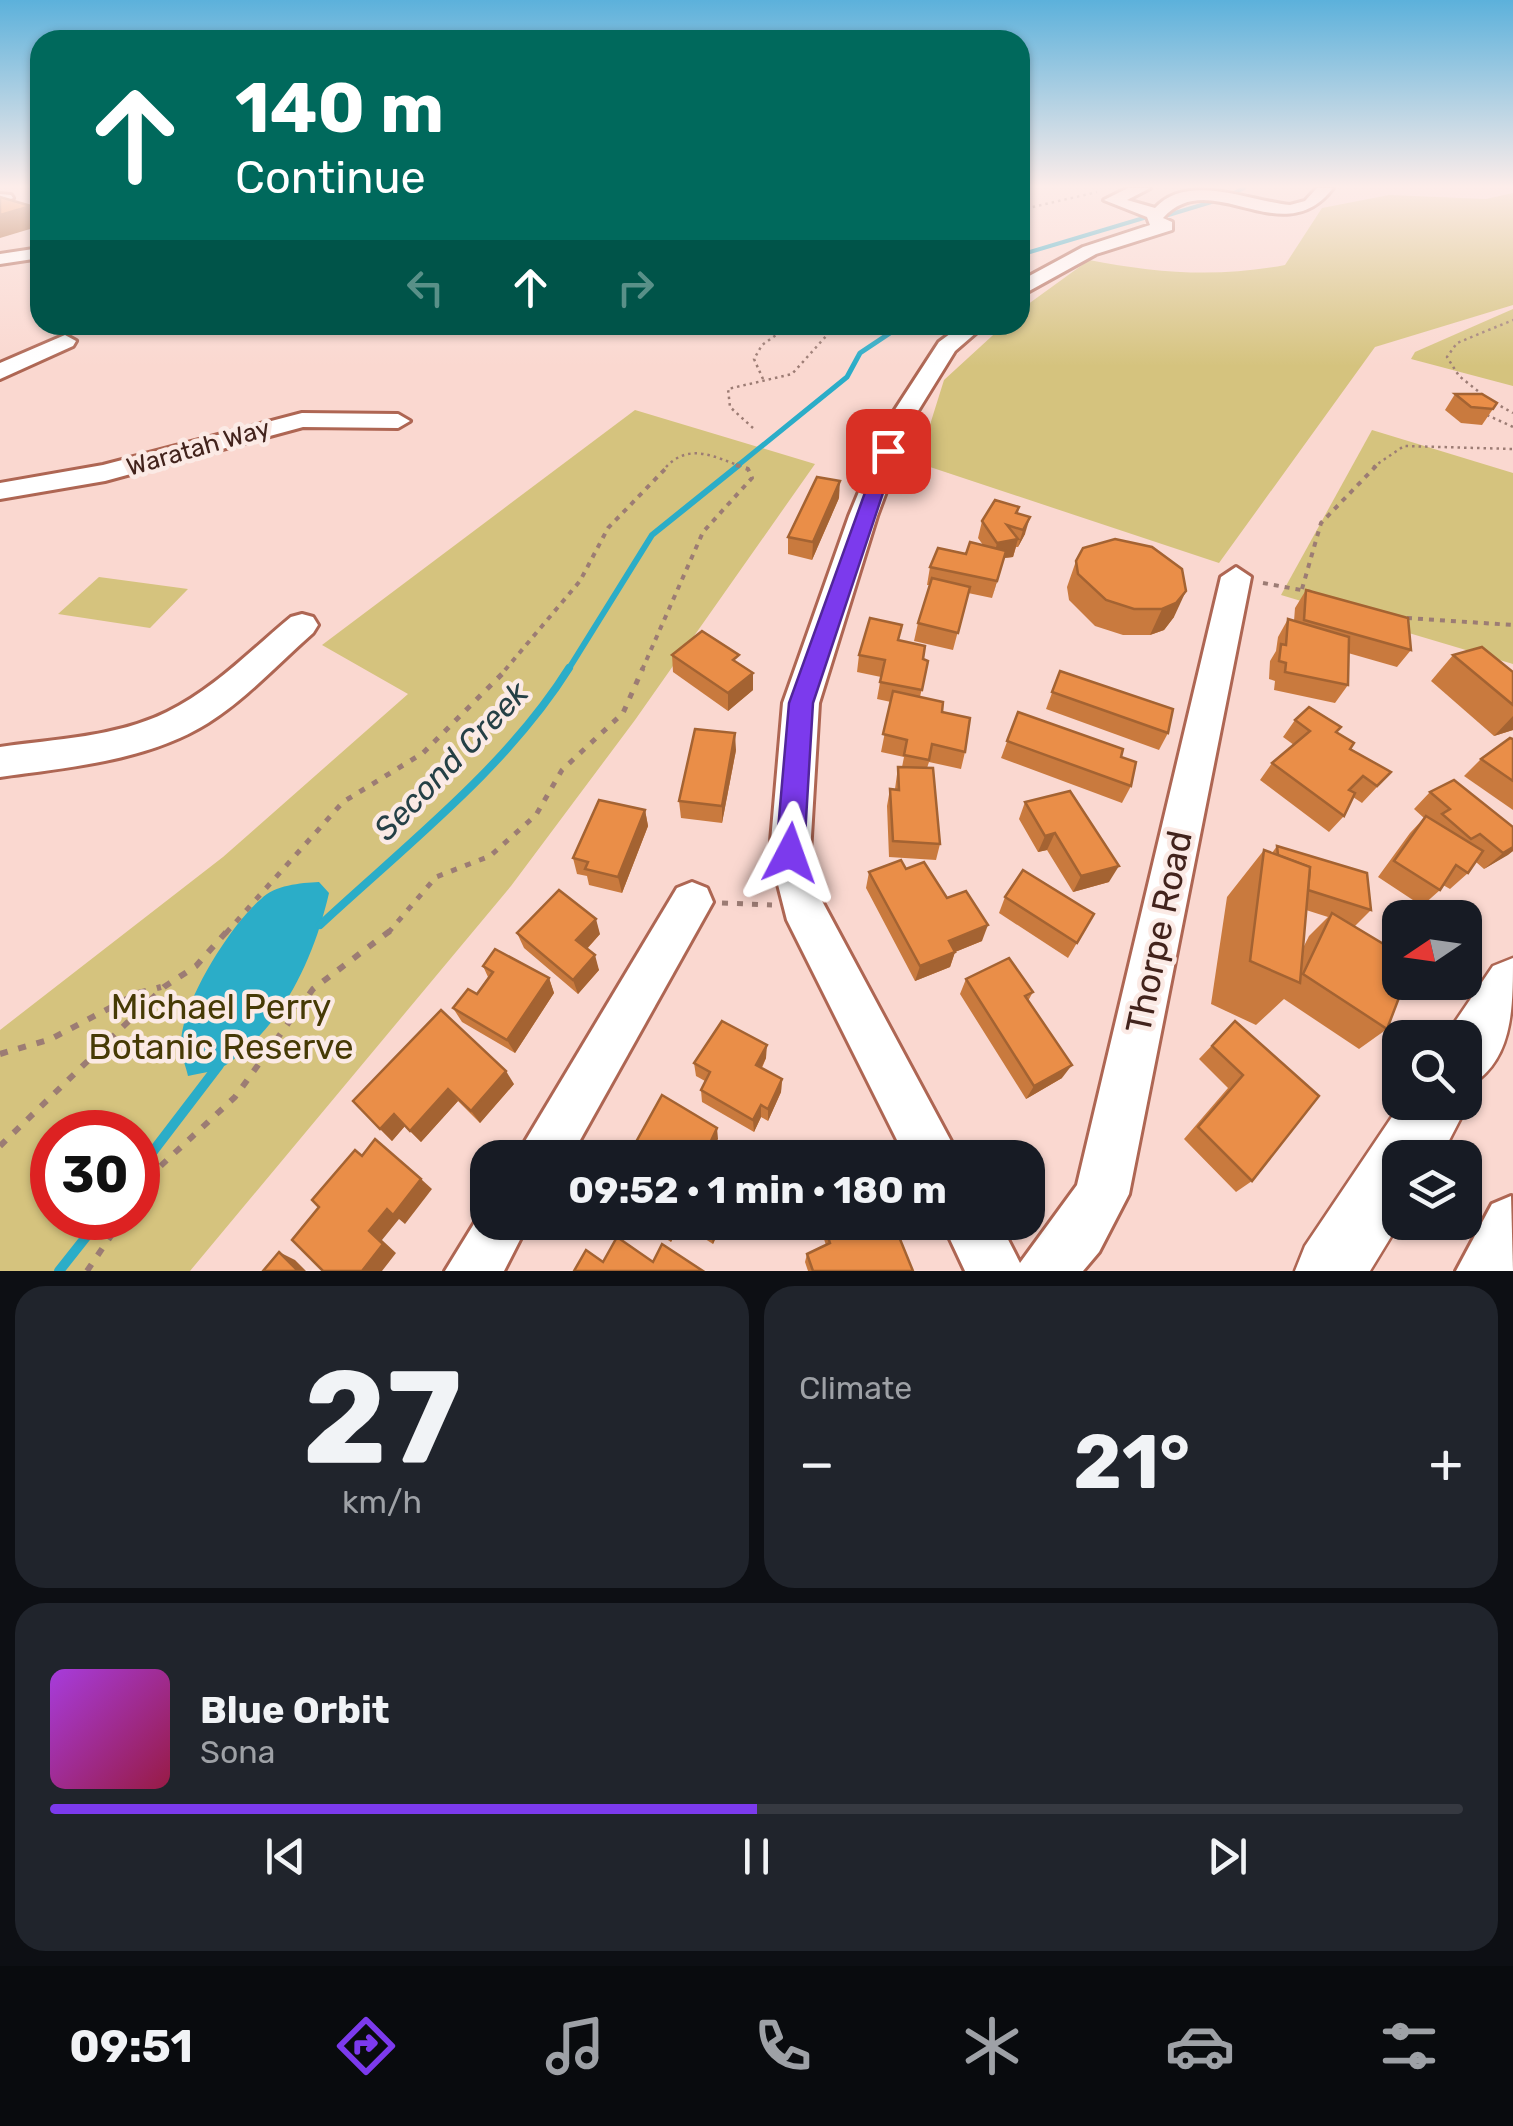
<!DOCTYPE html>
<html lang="en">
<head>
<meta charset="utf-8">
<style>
  body { margin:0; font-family:Rubik,sans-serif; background:#20242c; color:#f1f3f6; height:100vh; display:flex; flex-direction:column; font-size:38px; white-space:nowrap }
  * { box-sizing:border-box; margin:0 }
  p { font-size:32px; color:#9ea1a6 }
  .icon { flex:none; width:55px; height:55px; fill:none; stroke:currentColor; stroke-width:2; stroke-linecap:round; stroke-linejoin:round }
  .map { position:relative; height:1271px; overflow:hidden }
  .drawer { display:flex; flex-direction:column; gap:15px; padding:15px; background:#0d0f14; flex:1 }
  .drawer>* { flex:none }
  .guide { position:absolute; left:30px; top:30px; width:1000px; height:305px; border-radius:30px; box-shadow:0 2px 8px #0004; background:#00695c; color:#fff; overflow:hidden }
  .needle { width:65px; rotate:257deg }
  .buttons { position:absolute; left:1382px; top:900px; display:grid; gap:20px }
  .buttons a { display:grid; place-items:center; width:100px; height:100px; border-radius:20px; background:#171b24; box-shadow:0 2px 8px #0004; font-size:50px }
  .speed { position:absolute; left:30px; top:1110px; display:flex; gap:20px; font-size:50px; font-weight:700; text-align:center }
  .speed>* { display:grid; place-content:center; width:130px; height:130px; border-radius:50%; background:#171b24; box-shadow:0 2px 8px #0004; line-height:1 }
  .speed .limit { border:15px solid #d22; background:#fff; color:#111 }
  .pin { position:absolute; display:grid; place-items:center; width:85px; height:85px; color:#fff; margin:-42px; border-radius:20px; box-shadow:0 5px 15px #0006 }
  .me { position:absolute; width:110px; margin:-55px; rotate:4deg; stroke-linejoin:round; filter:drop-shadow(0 0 8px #0008) }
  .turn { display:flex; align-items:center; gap:35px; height:210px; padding:0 40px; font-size:45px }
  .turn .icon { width:130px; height:130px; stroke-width:2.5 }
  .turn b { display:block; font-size:70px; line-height:85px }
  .lanes { display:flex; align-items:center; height:95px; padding:0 40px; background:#0003; justify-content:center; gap:50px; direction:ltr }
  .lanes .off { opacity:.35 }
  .big { font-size:75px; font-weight:700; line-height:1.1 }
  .drawer .widget { flex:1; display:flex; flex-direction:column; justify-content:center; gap:15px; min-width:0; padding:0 35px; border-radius:30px; background:#20242c }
  .drawer .dial { align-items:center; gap:0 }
  .dial b { font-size:130px; line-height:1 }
  .song { display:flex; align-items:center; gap:30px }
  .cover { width:120px; height:120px; border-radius:15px; background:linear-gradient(135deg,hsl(280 70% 55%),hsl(340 70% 35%)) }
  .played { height:10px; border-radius:5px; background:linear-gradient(90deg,#7c3aed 50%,#363941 50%) }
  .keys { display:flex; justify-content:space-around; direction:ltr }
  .heat { display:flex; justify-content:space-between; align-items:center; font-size:55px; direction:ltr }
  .drawer .tiles { flex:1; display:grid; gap:15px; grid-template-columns:1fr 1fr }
  .widget:last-child { grid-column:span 2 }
  .trip { position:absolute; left:470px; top:1140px; width:575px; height:100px; border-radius:30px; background:#171b24; box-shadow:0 2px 8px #0004; font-weight:700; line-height:100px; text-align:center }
  .tabs { display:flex; height:160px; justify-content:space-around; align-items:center; background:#090b0e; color:#9ea1a6 }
  .tabs .icon { width:70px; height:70px }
  .tabs .selected { color:#7c3aed }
  .tabs b { font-size:45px; color:#f1f3f6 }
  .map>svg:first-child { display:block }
  .green { fill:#d5c37e; fill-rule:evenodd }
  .water { fill:#2badc8 }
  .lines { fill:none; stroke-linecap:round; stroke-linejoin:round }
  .stream-far4 { stroke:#2badc8; stroke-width:4 }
  .stream-far3 { stroke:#2badc8; stroke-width:5 }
  .stream-far2 { stroke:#2badc8; stroke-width:6 }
  .stream-far1 { stroke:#2badc8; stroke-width:8 }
  .stream { stroke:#2badc8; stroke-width:10 }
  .minor-casing { stroke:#ae6653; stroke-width:6 }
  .major-casing { stroke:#ae6653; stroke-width:5 }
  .path-far3 { stroke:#9c7c74; stroke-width:2.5; stroke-dasharray:2.5 4; stroke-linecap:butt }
  .path-far2 { stroke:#9c7c74; stroke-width:4; stroke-dasharray:5 6; stroke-linecap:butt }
  .path-far1 { stroke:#9c7c74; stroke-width:5; stroke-dasharray:6 9; stroke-linecap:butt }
  .path { stroke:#9c7c74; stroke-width:6; stroke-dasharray:8 11; stroke-linecap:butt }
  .minor { fill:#fff; fill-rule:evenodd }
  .major { fill:#fff; fill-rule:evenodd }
  .wall { fill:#c97a3e; fill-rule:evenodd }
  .shaded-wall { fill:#a46332 }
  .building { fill:#ea8e48; stroke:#a46332; stroke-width:2.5 }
  .route { fill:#7c3aed; stroke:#51269a; stroke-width:2.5 }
  .labels { text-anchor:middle; stroke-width:9; stroke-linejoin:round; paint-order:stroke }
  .far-street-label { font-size:25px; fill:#42231c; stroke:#fbeae5 }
  .water-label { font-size:32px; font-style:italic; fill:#254046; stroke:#fbeae5 }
  .near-street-label { font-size:35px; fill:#42231c; stroke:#fbeae5 }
  .near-park-label { font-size:35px; fill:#463a05; stroke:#fbeae5 }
</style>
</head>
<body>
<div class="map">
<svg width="1513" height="1271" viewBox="0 0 1513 1271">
  <rect width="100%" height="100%" fill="#fad8d0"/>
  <g class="green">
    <path d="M1513,193V305L1375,347L1219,563L918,463L944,380L1004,325H1020V310L1089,260C1155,273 1218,278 1285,265L1322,208L1389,195L1486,199Z"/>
    <path d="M1513,309V386L1411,359L1415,352Z"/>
    <path d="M635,410L815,464L635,720L511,886L190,1271H0V1030L223,857L408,694L322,645ZM52,1132H138V1218H52Z"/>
    <path d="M1372,430L1513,473V664L1281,595Z"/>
    <path d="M99,577L188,589L150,628L58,614Z"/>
  </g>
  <path class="water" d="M319,882L329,893C314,958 283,1026 226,1065C216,1072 200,1073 188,1076C186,1067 181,1055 181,1046C179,1006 231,924 261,899C275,885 300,883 319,882Z"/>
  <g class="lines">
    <g class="stream-far4">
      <path d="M1228,196L1244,188"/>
      <path d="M1165,216L1218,200"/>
      <path d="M1020,255L1147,217"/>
    </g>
    <path class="stream-far3" d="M736,467L847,377L860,353L902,325"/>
    <path class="stream-far2" d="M568,670L652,535L739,465"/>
    <path class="stream-far1" d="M320,925C406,845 507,767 569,668"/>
    <g class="stream">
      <path d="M138,1171L219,1065"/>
      <path d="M59,1271L101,1218"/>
    </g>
    <g class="minor-casing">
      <g id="minor">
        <path d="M1128,188H1150L1127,200L1155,208C1188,172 1249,201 1290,205L1305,201L1317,188H1333C1282,255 1211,164 1163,218L1172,222V230L1096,254L1020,296V281L1083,247L1150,225L1147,217L1104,200Z"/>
        <path d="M0,194L11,195L13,198L0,204Z"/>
        <path d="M40,248V258L0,264V254Z"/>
        <path d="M962,325H985L955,351L913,419L877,516L819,703L810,853L822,901L960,1158H906L787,920L770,853L783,703L849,516L889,419L939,342Z"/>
        <path d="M65,335L76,341L73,346L0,379V363Z"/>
        <path d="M302,413L398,414L410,421L398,428L303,427L105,481L0,499V483L103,465Z"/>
        <path d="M1236,567L1251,577L1129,1194L1099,1252L1083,1271H965L942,1222H999L1020,1263L1077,1185L1221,577Z"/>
        <path d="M302,614L313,617L318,625L313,633C279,663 247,698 208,723C147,761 70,767 0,777V747C55,739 117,737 167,712C214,689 251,650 291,617Z"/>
        <path d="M692,882L707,888L713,902L570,1158H515L677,888Z"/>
        <path d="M1511,1196L1513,1271H1456L1492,1204Z"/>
        <path d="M488,1201V1222H529L504,1271H445Z"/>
      </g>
    </g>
    <g class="major-casing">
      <g id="major">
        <path d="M1513,958C1513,1010 1513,1064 1465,1088V1038H1444L1493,966Z"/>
        <path d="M1465,1093L1469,1102L1440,1158H1400V1222L1370,1271H1295L1305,1246L1402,1102H1465Z"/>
      </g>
    </g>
    <g class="path-far3">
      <path d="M1020,210L1097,192"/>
      <path d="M763,379L754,359L762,345L790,325"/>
      <path d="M1483,395L1459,376L1447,357L1457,343L1513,320"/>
      <path d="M1495,403L1513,413"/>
      <path d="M1487,415L1513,427"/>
      <path d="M753,428L730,407L728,389L792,374L836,325"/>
      <path d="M666,467C690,442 714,457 743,467"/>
      <path d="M1373,467L1404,446L1513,449"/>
    </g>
    <g class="path-far2">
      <path d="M1263,583L1312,592"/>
      <path d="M1302,589L1321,523L1377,465"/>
      <path d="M1407,618L1513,625"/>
      <path d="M505,670L580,581L608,528L669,465"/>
      <path d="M642,670L703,532L752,478L748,469L736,465"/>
    </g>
    <g class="path-far1">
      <path d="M722,903L772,905"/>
      <path d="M226,933L343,802L423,753L508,668"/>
      <path d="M388,933L436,877L490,856L536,815L562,770L623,713L643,668"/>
    </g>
    <g class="path">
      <path d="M0,1054L51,1039L138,993L161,987"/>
      <path d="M0,1146L164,987L196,966L228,930"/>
      <path d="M138,1196L153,1173L235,1097L313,989L391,930"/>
      <path d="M87,1271L123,1218"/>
    </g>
    <use href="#minor" class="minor"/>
    <use href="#major" class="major"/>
  </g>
  <g class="wall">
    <path d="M1455,394L1497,403L1482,425L1461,423L1445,410Z"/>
    <path d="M839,498L812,560L788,554V537Z"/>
    <path d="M1019,507L1018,513L1025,534L1018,547H1016L1013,557L1004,558L992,598L968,593L953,650L914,641L918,623L930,585H927L930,567L966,554L983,545L978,538L982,521Z"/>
    <path d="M1083,548L1174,617L1164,630L1150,635H1123L1095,626L1069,600L1067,587L1076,561Z"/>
    <path d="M1306,590L1411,650L1397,667L1348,653V685L1335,703L1274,690L1275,681L1269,679L1270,661L1276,651L1278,637L1288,619L1294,621L1295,608Z"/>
    <path d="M900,640L923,659L928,661L920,697L942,712L965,752L961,769L929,762L927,768L940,844L936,860L889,857L887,806L890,789H895L898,767H902L904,757L881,752L891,702L877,699L881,677L857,672L859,655Z"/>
    <path d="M672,655L739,664L753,690L728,711L673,672Z"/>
    <path d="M1453,655L1513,672V730L1494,736L1431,681Z"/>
    <path d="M1060,671L1168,733L1159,750L1046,709Z"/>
    <path d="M1018,712L1121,757L1131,786L1122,803L1001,758Z"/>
    <path d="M1295,720L1337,733L1350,749L1391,772L1362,803L1353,797L1344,816L1329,832L1260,780L1272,763L1294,745L1283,737Z"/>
    <path d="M1513,739V810L1464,776L1481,759Z"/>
    <path d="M736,750L722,823L681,818L679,801Z"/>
    <path d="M1430,792L1513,827V851L1484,869L1476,862L1468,873L1450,889L1443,885L1440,890L1422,906L1378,877L1410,833L1424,818L1414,809Z"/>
    <path d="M1025,802L1109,882L1073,892L1047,850L1038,852L1019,819Z"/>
    <path d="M645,810L648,826L622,893L589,885L587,876L577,874L573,858Z"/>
    <path d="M1277,846L1371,910L1355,926L1387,1029L1359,1049L1284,999L1256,1025L1211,1004L1227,897L1264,850L1272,853ZM1306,910L1328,917L1309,936L1303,948Z"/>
    <path d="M906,869L947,898L982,941L955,952L950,967L915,981L866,888L869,872Z"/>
    <path d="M1005,897L1094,914L1068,958L999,913Z"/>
    <path d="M517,933L600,934L587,949L599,970L578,994L524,948Z"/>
    <path d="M483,966L549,978L554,993L515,1053L462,1022L453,1008L477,994L488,977Z"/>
    <path d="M966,979L1033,992L1028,1001L1062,1078L1026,1099L960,994Z"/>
    <path d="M1235,1021L1319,1096L1252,1181L1236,1192L1184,1139L1228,1088L1199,1059Z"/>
    <path d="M766,1058L762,1068L782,1079L781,1092L768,1121L761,1117L754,1132L702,1102L701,1090L705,1081L696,1076L694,1063Z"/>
    <path d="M514,1084L480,1123L458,1101L421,1142L405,1126L392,1141L353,1101Z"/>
    <path d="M650,1222H723L713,1244L680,1223L671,1242L652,1230Z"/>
    <path d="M818,1222H893L913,1271H808L805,1262L807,1254L826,1245Z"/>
  </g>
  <g class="shaded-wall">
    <path d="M31,206L40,222V226L0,238V215Z"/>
    <path d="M840,481L839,498L812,560L813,542Z"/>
    <path d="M1030,517L1025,534L1018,547L1023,530Z"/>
    <path d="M1018,539L1013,557L1004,558L992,598L1003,558L993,560L997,543Z"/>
    <path d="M1186,591L1174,617L1164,630L1150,635L1162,609Z"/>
    <path d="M753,673V690L728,711V693Z"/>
    <path d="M1513,716V730L1494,736Z"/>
    <path d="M735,733L736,750L722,823V806Z"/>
    <path d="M645,810L648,826L622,893L618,877Z"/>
    <path d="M1055,833L1047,850L1038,852L1045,836Z"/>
    <path d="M1513,847V851L1508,855L1484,869L1503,853Z"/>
    <path d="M1119,866L1109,882L1073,892L1081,876Z"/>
    <path d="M596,919L600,934L581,955L576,940Z"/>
    <path d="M988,925L982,941L955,952L950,967L915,981L920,966L949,941Z"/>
    <path d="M595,955L599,970L578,994L573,980Z"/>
    <path d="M549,978L554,993L515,1053L507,1040Z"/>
    <path d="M767,1045L766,1058L756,1078V1065Z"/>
    <path d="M1072,1065L1062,1078L1026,1099L1034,1086Z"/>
    <path d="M506,1071L514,1084L480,1123L471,1111Z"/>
    <path d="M782,1079L781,1092L768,1121V1109Z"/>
    <path d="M448,1089L458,1101L421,1142L410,1131Z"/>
    <path d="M761,1105V1117L754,1132L753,1120Z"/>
    <path d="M394,1114L405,1126L392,1141L380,1129Z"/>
    <path d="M717,1128L718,1139L709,1158H702Z"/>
    <path d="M421,1179L432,1189L405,1224L399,1219L382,1240L396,1253L382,1271H362L369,1231L387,1209Z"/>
    <path d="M673,1222L680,1223L671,1242L668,1234Z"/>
    <path d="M717,1222H723L713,1244L711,1235Z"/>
    <path d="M279,1252L295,1260L306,1271H298Z"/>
  </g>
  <g class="building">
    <path d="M0,197L31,206L0,215Z"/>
    <path d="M1455,394H1482L1497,403L1493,409L1471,407Z"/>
    <path d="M817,477L840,481L813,542L788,537Z"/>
    <path d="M995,500L1019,507L1016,513L1030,517L1023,530L1007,525L1018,539L997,543L982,521Z"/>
    <path d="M1115,539L1152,547L1182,569L1186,591L1176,603L1162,609H1134L1106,600L1078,574L1076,561L1083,548Z"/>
    <path d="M970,542L1006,551L997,581L930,567L938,548L966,554Z"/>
    <path d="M932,578L970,587L958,633L918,623Z"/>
    <path d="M1306,590L1408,618L1411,650L1304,620Z"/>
    <path d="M870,618L902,625L898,640L925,646L923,659L928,661L922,690L880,682L885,660L859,655Z"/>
    <path d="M1288,619L1349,637L1348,685L1285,672L1286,663L1279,661L1281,644L1286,645Z"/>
    <path d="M702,631L739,655L733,660L753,673L728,693L672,655Z"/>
    <path d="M1482,647L1513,672V705L1453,655Z"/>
    <path d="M1060,671L1173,709L1168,733L1052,692Z"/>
    <path d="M893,691L943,702L942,712L970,718L965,752L932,744L929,760L904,755L907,740L883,734Z"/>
    <path d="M1309,707L1341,727L1336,732L1354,743L1350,749L1391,772L1377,786L1363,776L1349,790L1355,793L1344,816L1272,763L1310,731L1295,720Z"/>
    <path d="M1018,712L1123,749L1121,757L1136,762L1131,786L1007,741Z"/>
    <path d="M695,729L735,733L722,806L679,801Z"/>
    <path d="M1510,738L1513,739V781L1481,759Z"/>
    <path d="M898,767L933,768L940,844L893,841L890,789L899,790Z"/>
    <path d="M1454,780L1513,827V847L1503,853L1480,834L1471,839L1442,814L1450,809L1430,792Z"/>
    <path d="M1070,791L1119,866L1081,876L1055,833L1045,836L1025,802Z"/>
    <path d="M599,800L645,810L618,877L585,869L588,862L573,858Z"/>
    <path d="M1426,816L1483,851L1468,873L1456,865L1440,890L1394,861Z"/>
    <path d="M1277,846L1367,873L1371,910L1308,890L1310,867L1278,855Z"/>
    <path d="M1264,850L1310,867L1300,983L1250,961Z"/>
    <path d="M901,860L906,869L924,862L947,898L966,891L988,925L949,941L955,952L920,966L869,872Z"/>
    <path d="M1023,870L1094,914L1077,943L1005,897Z"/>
    <path d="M559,890L596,919L576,940L595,955L573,980L517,933Z"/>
    <path d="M1332,913L1400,954V982H1405L1387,1029L1303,974Z"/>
    <path d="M495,949L549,978L507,1040L453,1008L468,989L477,994L493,972L483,966Z"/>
    <path d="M1009,958L1033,992L1025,996L1072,1065L1034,1086L966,979Z"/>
    <path d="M441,1010L506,1071L471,1111L448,1089L410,1131L394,1114L380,1129L353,1101Z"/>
    <path d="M722,1021L767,1045L756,1065L782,1079L768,1109L761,1105L753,1120L701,1090L710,1072L694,1063Z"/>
    <path d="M1235,1021L1319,1096L1252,1181L1198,1127L1243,1075L1212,1046Z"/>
    <path d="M662,1095L717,1128L703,1158H638L644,1146L636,1142Z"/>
    <path d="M375,1139L421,1179L393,1215L387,1209L369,1231L383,1244L362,1271H323L292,1240L319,1207L312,1200L355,1150L362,1156Z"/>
    <path d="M652,1222H673L668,1234Z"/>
    <path d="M692,1222H717L711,1235Z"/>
    <path d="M823,1222H893L913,1271H813L807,1254L830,1243Z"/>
    <path d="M617,1237L653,1262L662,1244L703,1271H574L586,1250L603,1262Z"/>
    <path d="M279,1252L298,1271H263Z"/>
  </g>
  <linearGradient id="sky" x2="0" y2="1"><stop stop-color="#5cb1db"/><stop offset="0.51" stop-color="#fdedea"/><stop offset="1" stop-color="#fdedea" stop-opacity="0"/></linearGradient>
  <rect width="1513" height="366" fill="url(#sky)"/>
  <path class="route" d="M888,446L897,451L813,703L804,853L800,862L790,866L780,862L776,853L789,703L880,451Z"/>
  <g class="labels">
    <g class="far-street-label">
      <text transform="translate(198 447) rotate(-16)" y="9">Waratah Way</text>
    </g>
    <g class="water-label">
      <text transform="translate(451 761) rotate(-46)" y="11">Second Creek</text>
    </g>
    <g class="near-street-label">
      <text transform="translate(1159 932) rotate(-78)" y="12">Thorpe Road</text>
    </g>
    <g class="near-park-label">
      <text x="221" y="1019">Michael Perry<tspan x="221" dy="40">Botanic Reserve</tspan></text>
    </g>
  </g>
</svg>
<div class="buttons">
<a><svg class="needle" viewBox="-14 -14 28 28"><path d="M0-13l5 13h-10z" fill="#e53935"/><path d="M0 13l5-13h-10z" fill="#9ea1a6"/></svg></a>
<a><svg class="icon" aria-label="search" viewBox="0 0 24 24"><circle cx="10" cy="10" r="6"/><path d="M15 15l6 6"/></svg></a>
<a><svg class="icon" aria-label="layers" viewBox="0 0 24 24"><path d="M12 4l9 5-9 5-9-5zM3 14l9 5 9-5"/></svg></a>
</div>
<div class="speed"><div class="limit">30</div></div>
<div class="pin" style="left:888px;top:451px;background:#d93025"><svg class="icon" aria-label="arrive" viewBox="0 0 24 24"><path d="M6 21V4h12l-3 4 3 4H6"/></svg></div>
<svg class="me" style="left:790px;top:853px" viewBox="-20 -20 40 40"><path d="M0-17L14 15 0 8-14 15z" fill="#7c3aed" stroke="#fff" stroke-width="4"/></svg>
<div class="trip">09:52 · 1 min · 180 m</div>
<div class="guide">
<div class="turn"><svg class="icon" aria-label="ahead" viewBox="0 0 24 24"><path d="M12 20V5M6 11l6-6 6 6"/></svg><div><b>140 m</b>Continue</div></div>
<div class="lanes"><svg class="icon off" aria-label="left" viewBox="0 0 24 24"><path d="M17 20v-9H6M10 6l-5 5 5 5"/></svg><svg class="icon" aria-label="ahead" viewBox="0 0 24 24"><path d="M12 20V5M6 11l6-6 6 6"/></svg><svg class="icon off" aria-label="right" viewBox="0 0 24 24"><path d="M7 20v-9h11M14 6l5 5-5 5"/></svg></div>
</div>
</div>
<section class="drawer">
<div class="tiles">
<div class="widget dial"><b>27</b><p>km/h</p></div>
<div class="widget"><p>Climate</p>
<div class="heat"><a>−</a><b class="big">21°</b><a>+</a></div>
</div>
<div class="widget">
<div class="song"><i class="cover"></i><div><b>Blue Orbit</b><p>Sona</p></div></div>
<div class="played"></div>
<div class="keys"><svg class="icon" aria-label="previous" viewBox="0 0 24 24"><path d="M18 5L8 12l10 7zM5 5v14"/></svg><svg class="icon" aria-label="pause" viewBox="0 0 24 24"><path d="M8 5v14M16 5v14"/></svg><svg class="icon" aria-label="next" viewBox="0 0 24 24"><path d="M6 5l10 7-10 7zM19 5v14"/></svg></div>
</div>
</div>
</section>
<nav class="tabs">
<b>09:51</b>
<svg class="icon selected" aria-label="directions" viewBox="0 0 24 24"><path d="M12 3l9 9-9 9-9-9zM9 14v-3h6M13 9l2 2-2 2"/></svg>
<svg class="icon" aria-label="music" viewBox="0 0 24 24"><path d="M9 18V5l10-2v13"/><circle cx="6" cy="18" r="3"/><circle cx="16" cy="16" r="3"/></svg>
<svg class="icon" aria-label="phone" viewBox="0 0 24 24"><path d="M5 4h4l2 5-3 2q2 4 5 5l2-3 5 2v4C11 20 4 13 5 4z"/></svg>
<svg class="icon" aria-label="climate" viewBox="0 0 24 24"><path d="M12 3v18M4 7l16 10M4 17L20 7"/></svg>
<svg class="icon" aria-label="car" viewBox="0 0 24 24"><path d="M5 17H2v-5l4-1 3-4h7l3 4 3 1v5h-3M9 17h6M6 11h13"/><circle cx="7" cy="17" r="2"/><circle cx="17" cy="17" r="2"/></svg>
<svg class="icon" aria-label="filters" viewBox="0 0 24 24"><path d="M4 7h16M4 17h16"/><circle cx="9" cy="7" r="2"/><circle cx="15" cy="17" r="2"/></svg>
</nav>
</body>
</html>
